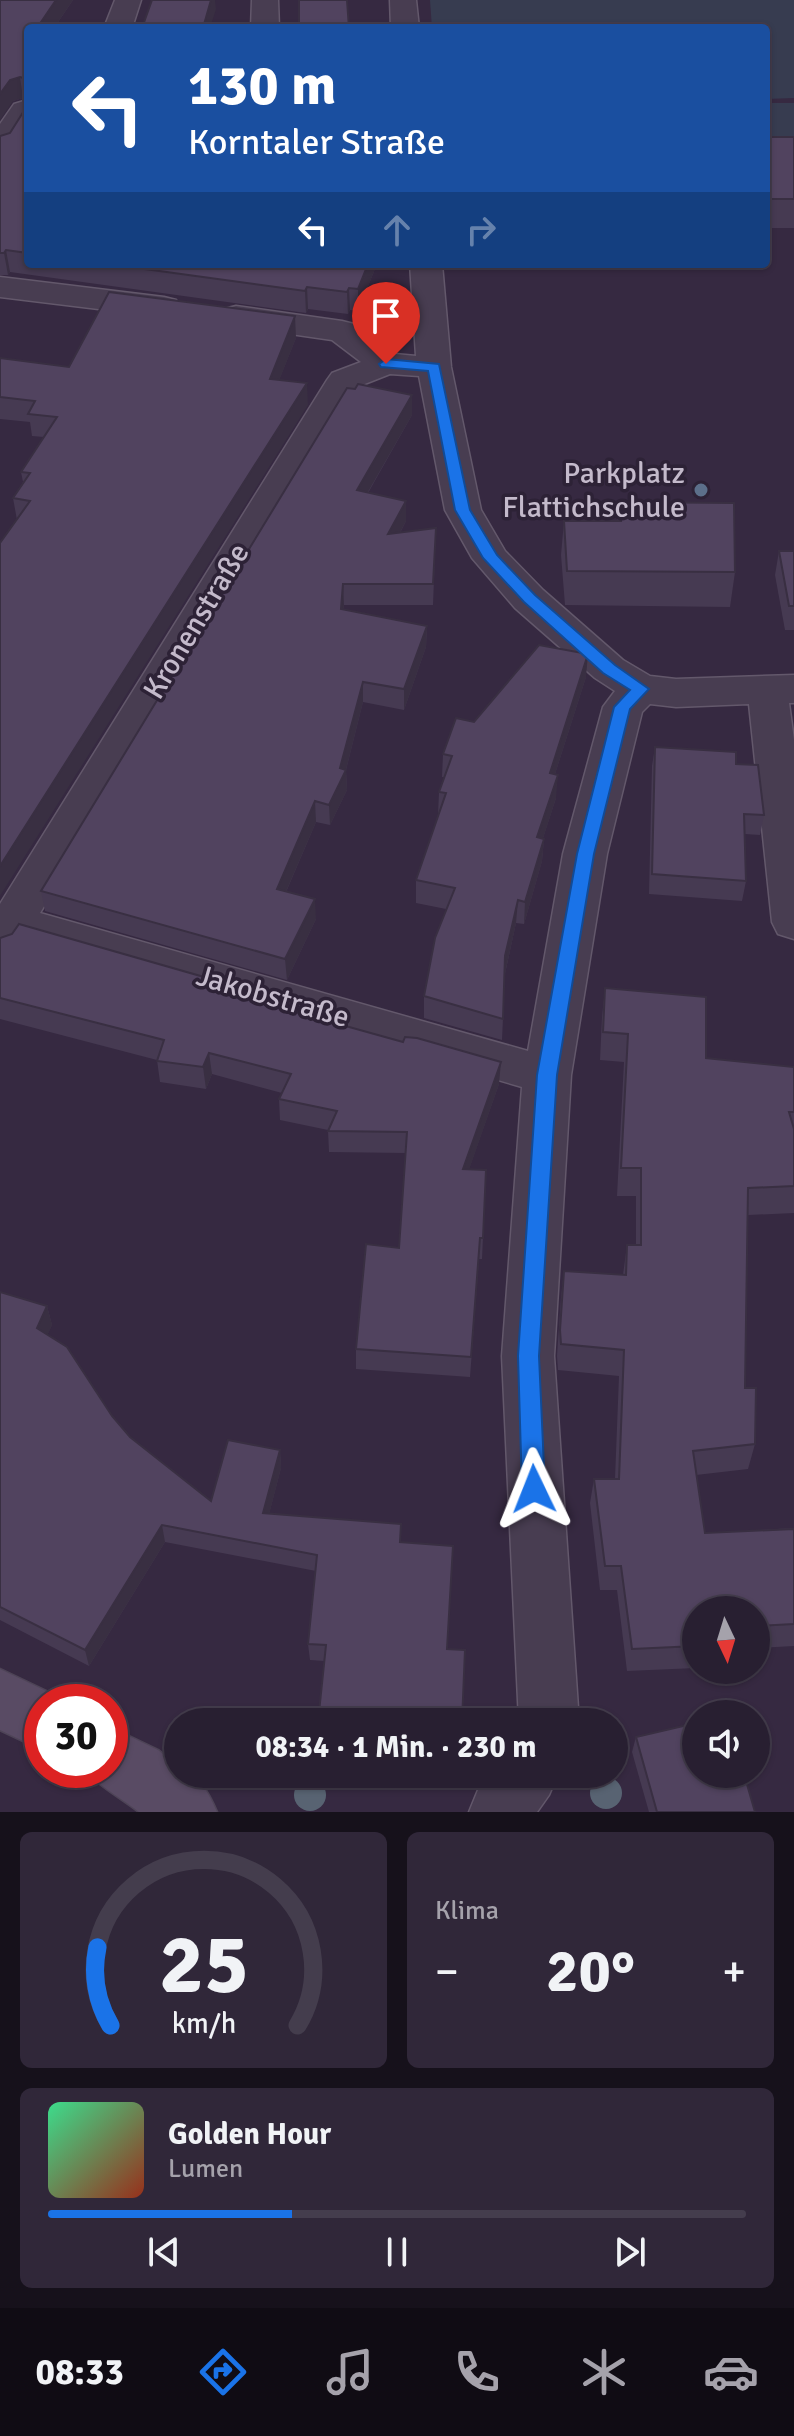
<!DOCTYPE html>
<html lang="de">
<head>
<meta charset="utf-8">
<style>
  body { margin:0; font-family:Signika,sans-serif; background:#302739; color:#f1f3f6; height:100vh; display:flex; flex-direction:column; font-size:30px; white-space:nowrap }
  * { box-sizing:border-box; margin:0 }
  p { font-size:26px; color:#a5a2ab }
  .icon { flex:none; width:44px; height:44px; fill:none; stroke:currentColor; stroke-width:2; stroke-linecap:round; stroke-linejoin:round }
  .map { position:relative; height:1812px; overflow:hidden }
  .panel { display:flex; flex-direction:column; gap:20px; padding:20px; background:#16111b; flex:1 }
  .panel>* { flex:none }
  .banner { position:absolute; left:24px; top:24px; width:746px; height:244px; border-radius:8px; box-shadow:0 2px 6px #0004,0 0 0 2px #443d4d; background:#1a4fa0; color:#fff; overflow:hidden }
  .needle { width:52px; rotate:176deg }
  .fabs { position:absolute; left:682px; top:1596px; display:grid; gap:16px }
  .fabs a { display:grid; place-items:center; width:88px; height:88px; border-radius:50%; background:#281f31; box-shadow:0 2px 6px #0004,0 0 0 2px #443d4d; font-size:40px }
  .speed { position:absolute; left:24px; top:1684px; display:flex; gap:16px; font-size:40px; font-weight:700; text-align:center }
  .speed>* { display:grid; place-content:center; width:104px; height:104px; border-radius:50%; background:#281f31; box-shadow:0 2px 6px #0004,0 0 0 2px #443d4d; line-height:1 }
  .speed .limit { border:12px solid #d22; background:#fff; color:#111 }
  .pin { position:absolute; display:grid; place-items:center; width:68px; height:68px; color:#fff; margin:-82px -34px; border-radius:50% 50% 50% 0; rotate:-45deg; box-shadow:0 0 8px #0007 }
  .pin .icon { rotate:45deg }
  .me { position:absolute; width:88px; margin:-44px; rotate:358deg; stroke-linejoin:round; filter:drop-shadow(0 0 6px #0008) }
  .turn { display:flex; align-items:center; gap:28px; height:168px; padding:0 32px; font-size:36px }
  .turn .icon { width:104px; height:104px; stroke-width:2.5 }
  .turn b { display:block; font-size:56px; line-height:68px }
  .lanes { display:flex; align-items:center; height:76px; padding:0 32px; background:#0003; justify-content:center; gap:40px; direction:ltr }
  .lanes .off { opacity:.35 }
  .big { font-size:60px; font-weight:700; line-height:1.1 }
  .panel .card { flex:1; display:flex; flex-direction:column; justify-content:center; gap:12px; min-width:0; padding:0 28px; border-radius:12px; background:#302739 }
  .panel .dial { align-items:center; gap:0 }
  .dial svg { height:208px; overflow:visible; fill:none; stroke:#443d4d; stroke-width:7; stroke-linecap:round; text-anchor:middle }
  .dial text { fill:#f1f3f6; stroke:none }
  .song { display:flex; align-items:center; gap:24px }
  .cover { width:96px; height:96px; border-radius:12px; background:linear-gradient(135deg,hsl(150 70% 55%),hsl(10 70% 35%)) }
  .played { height:8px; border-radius:4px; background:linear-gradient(90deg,#1a73e8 35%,#443d4d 35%) }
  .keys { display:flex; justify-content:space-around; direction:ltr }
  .heat { display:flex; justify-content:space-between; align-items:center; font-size:44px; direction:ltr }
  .panel .tiles { flex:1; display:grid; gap:20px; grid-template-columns:1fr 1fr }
  .card:last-child { grid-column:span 2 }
  .trip { position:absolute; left:164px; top:1708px; width:464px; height:80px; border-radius:40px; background:#281f31; box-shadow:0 2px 6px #0004,0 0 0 2px #443d4d; font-weight:700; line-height:80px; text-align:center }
  .tab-bar { display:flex; height:128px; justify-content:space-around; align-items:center; background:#100c14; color:#a5a2ab }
  .tab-bar .icon { width:56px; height:56px }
  .tab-bar .active { color:#1a73e8 }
  .tab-bar b { font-size:36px; color:#f1f3f6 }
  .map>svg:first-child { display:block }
  .green { fill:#373c50 }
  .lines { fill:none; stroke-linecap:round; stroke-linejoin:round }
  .street-casing { stroke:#63586b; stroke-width:3 }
  .secondary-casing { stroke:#4e4457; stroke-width:3 }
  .street { fill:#483d51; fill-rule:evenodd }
  .secondary { fill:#594b64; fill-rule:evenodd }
  .tree { fill:#586372 }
  .wall { fill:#463a52 }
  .shaded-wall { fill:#392f42 }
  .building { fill:#51435f; stroke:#392f42; stroke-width:2 }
  .route { fill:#1a73e8; stroke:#114b97; stroke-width:2 }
  .service-dot { fill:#5c6f8a; stroke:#2d2236; stroke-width:3 }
  .labels { text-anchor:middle; stroke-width:7; stroke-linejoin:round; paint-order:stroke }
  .poi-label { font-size:30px; fill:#c4bacb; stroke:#2d2236; text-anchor:end }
  .street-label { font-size:30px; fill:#c4bacb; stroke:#2d2236 }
</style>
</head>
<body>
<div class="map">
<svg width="794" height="1812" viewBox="0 0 794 1812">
  <rect width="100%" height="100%" fill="#362941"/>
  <g class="green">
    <path d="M430,0H794V98L766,99V28H432Z"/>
    <rect x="766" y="103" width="28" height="50"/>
  </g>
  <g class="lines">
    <g class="street-casing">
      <g id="street">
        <path d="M115,0H141L132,28H104Z"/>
        <path d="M252,0H278L279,28H251Z"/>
        <path d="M390,0H416L419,28H391Z"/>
        <path d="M24,101L28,102V126L11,153L0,156V124L14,104Z"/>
        <path d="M410,264H442L451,367L481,510L505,551L543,590L623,660L650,676L676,679L794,675V703H789L794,740V939L778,934L772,922L749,704L676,707L650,704L642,712L607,854L571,1075L554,1356L579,1722H519L502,1356L522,1087L23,941L16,953L0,958V904L327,380L332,373L361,362L332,340L236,326L224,323L220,316L224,309L236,306L342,321L354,324L395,354L416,356ZM390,374L419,376L445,510L472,558L515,608L595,678L615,691L603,707L563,854L528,1051L40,913L357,387Z"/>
        <path d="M0,277L164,297L176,300L180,307L176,314L164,317L0,297Z"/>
        <path d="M491,1774H558L549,1795L537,1812H469L478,1790Z"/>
      </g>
    </g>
    <g class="secondary-casing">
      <g id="secondary">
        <path d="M0,1669L63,1699L64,1702H42V1750L0,1730Z"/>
        <path d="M110,1727L158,1750L178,1766V1774C200,1774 209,1794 217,1812H139C127,1802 90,1780 85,1770H110Z"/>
      </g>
    </g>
    <use href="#street" class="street"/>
    <use href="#secondary" class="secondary"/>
  </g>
  <g class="tree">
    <circle cx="606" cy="1793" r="16"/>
    <circle cx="310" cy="1795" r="16"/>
  </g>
  <g class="wall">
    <path d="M0,0H73L54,28H28V264H377L358,311L350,310L348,314L308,309L306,313L10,272L8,275H0V136L10,133L27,106V99L23,98L13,101Z"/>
    <rect x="766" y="137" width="28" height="91"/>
    <path d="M296,338L279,380L308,405L17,520L13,498L23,482L21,472L44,437L32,436L30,422L0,419V358L69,367Z"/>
    <path d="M412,395V415L368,493L406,521L400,533L436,528L433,605H344L343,610L427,626L426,647L404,710L363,702L346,770L347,790L330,825L316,822L286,892L316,919L287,980L45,911L41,891Z"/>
    <path d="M619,502L735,572L730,607L565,605L561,555L564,521H617Z"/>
    <path d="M779,551H794V630H785L775,575Z"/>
    <path d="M586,677L555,774L556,798L543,838L544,839L542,861L524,924L516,923L505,974L502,1040L424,1018V996L446,909L416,903V880L438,815L439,792L444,777H442L443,754L474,722Z"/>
    <path d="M655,747L736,764L764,815L760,835L745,834L746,881L742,901L649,894L652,766Z"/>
    <path d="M0,938L267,995L268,1005L499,1084L469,1169L486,1170L482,1259H479L470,1377L356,1369V1349L399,1248L406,1153L329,1152L328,1130L280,1120L279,1099L282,1093L212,1074L206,1089L160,1082L157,1060L0,1019Z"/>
    <path d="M605,988L706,1058L794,1067V1213L748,1215L745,1388L755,1444L748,1469L696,1475L705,1533L794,1528V1646L756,1648V1610H696V1668L627,1671L617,1590H600L590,1503L594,1479H615L619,1376L558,1370L557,1356L561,1297L564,1271L623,1275L627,1245H636V1196H617L624,1062L600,1060L602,1017Z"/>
    <path d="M0,1292L47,1306L52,1325L47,1335L112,1416L130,1437L211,1501L280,1450L281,1468L269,1514L401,1524L324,1661L310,1660L308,1644L316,1571L165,1542L89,1666L0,1620Z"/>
    <path d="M636,1737L755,1812H649L632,1752Z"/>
    <path d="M384,1774H459V1779Z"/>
  </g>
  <g class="shaded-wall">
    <path d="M56,0H73L54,28H37Z"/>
    <path d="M211,0H215L216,9L210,28H203Z"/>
    <path d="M20,77L23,98L13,101L0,120V94L10,80Z"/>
    <path d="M6,250L10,272L8,275L4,253Z"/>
    <path d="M368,264H377L358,311V289Z"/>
    <path d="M307,287L308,309L306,313L305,291Z"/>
    <path d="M349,288L350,310L348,314L347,292Z"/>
    <path d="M295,316L296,338L271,401L270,379Z"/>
    <path d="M307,383L308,405L0,896V866Z"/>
    <path d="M412,395V415L357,511V490Z"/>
    <path d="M406,501V521L388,555V534Z"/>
    <path d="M343,584L344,605L341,630V609Z"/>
    <path d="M427,626L426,647L404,710V689Z"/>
    <path d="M588,654L586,677L548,796L550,773Z"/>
    <path d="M363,682V702L346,770L347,790L330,825L329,805L340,768Z"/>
    <path d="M558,775L556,798L536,860L537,837Z"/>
    <path d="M315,801L316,822L278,910L277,889Z"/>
    <path d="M544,839L542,861L524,924L525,902Z"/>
    <path d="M315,899L316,919L287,980L285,959Z"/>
    <path d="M518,900L516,923L504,978L505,956Z"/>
    <path d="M209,1053L212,1074L206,1089L203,1067Z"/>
    <path d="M501,1062L499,1084L462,1190L463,1169Z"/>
    <path d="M47,1306L52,1325L42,1347L37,1328Z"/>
    <path d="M280,1450L281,1468L265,1530L263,1513Z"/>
    <path d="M162,1525L165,1542L89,1666L85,1650Z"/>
  </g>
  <g class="building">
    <path d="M0,0H56L37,28H28V253L6,250L4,253H0V136L10,133L27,106V79L20,77L10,80L0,94Z"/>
    <path d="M152,0H211L203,28H142Z"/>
    <path d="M299,0H347L349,28H299Z"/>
    <rect x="766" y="137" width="28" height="62"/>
    <path d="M108,264H368L358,289L349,288L347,292L307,287L305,291Z"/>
    <path d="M109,292L295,316L270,379L307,383L0,866V543L30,501L13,498L30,473L21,472L57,417L28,414L35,401L0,397V358L69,367Z"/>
    <path d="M358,384L412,395L357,490L406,501L388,534L436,528L433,584H343L341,609L427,626L404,689L363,682L340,768L346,770L329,805L315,801L277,889L315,899L285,959L41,891L347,388L355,389Z"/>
    <path d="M619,502L734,503L735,572L567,571L564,521H621Z"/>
    <path d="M779,551H794V606H789Z"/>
    <path d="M539,645L588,654L550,773L558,775L537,837L544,839L525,902L518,900L505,956L503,1019L424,996L435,938L455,888L416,880L446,793L439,792L452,756L443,754L456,718L474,722Z"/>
    <path d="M655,747L736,752V764L758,765L764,815L744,814L746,881L652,874Z"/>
    <path d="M19,924L267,995L263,1003L403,1042L405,1037L417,1038L501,1062L463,1169L486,1170L483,1238H480L471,1357L356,1349L366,1244L399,1248L407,1132L328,1131L337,1111L279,1099L291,1074L209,1053L203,1067L157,1061L164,1040L0,998V938L12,934Z"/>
    <path d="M605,988L706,997V1058L794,1067V1112H789L794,1129V1186L748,1188L745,1388H756L755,1444L693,1451L705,1533L794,1529V1624L756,1626V1610H696V1646L632,1649L621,1566H605L594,1479H619L624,1350L561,1344L560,1330L564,1271L626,1275L627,1245H641V1168H621L628,1034L603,1032Z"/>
    <path d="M0,1292L47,1306L37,1328L67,1347L112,1416L130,1437L211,1501L228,1440L280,1450L263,1513L401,1524L400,1542L453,1546L447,1649L465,1650L462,1722H318L326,1645L308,1644L317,1555L162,1525L85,1650L0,1607Z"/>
    <path d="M696,1723V1774H744L755,1812H657L636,1737Z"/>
  </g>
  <path class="route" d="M386,359L439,364L470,510L497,555L535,595L615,665L649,689L630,709L594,854L557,1075L539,1356L545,1489L542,1496L534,1500L526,1496L522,1489L518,1356L537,1075L577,854L614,707L630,690L603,673L524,602L483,558L455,510L428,371L381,367L379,364Z"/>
  <circle class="service-dot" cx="701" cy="490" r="8"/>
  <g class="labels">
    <g class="poi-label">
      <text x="685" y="483">Parkplatz<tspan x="685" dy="34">Flattichschule</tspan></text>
    </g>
    <g class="street-label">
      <text transform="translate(196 621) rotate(-59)" y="10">Kronenstraße</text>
      <text transform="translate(273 996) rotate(16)" y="10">Jakobstraße</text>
    </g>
  </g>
</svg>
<div class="fabs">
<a><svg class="needle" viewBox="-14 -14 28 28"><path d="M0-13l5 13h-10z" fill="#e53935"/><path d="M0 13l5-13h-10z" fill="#a5a2ab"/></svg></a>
<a><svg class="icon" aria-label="sound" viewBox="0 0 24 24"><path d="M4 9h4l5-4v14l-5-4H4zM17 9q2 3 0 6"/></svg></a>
</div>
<div class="speed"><div class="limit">30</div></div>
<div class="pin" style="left:386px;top:364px;background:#d93025"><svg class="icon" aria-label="arrive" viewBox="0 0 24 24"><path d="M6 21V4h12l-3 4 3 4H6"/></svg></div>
<svg class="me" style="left:534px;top:1489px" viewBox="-20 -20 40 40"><path d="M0-17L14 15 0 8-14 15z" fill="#1a73e8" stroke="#fff" stroke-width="4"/></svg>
<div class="trip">08:34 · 1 Min. · 230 m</div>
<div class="banner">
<div class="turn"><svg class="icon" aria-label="left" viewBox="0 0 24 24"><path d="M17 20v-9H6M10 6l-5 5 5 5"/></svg><div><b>130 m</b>Korntaler Straße</div></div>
<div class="lanes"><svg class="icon" aria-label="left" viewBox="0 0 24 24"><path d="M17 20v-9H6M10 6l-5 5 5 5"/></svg><svg class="icon off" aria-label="ahead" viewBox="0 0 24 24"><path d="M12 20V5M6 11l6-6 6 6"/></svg><svg class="icon off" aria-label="right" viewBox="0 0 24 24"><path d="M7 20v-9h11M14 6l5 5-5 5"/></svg></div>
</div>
</div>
<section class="panel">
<div class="tiles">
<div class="card dial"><svg viewBox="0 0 100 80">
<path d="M14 69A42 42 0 1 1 86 69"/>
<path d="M14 69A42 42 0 0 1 9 39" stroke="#1a73e8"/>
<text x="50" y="56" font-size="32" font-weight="700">25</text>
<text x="50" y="72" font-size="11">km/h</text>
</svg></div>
<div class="card"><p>Klima</p>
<div class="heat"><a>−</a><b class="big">20°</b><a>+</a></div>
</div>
<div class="card">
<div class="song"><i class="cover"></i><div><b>Golden Hour</b><p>Lumen</p></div></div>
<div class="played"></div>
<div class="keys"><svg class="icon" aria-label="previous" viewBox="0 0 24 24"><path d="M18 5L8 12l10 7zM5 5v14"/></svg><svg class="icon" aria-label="pause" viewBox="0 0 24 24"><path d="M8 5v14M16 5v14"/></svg><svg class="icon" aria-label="next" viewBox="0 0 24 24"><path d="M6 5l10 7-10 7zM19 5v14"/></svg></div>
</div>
</div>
</section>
<nav class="tab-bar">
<b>08:33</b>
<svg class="icon active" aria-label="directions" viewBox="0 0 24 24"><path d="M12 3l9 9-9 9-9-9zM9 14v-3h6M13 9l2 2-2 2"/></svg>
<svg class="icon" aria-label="music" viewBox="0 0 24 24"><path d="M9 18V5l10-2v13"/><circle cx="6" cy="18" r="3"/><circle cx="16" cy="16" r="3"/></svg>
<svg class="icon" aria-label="phone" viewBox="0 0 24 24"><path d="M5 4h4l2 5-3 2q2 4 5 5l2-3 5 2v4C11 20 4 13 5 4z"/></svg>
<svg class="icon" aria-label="climate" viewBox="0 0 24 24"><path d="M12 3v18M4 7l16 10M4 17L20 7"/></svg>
<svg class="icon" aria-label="car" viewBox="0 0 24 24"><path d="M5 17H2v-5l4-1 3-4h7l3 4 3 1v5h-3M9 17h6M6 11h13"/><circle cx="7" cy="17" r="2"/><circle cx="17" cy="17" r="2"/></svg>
</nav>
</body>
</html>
